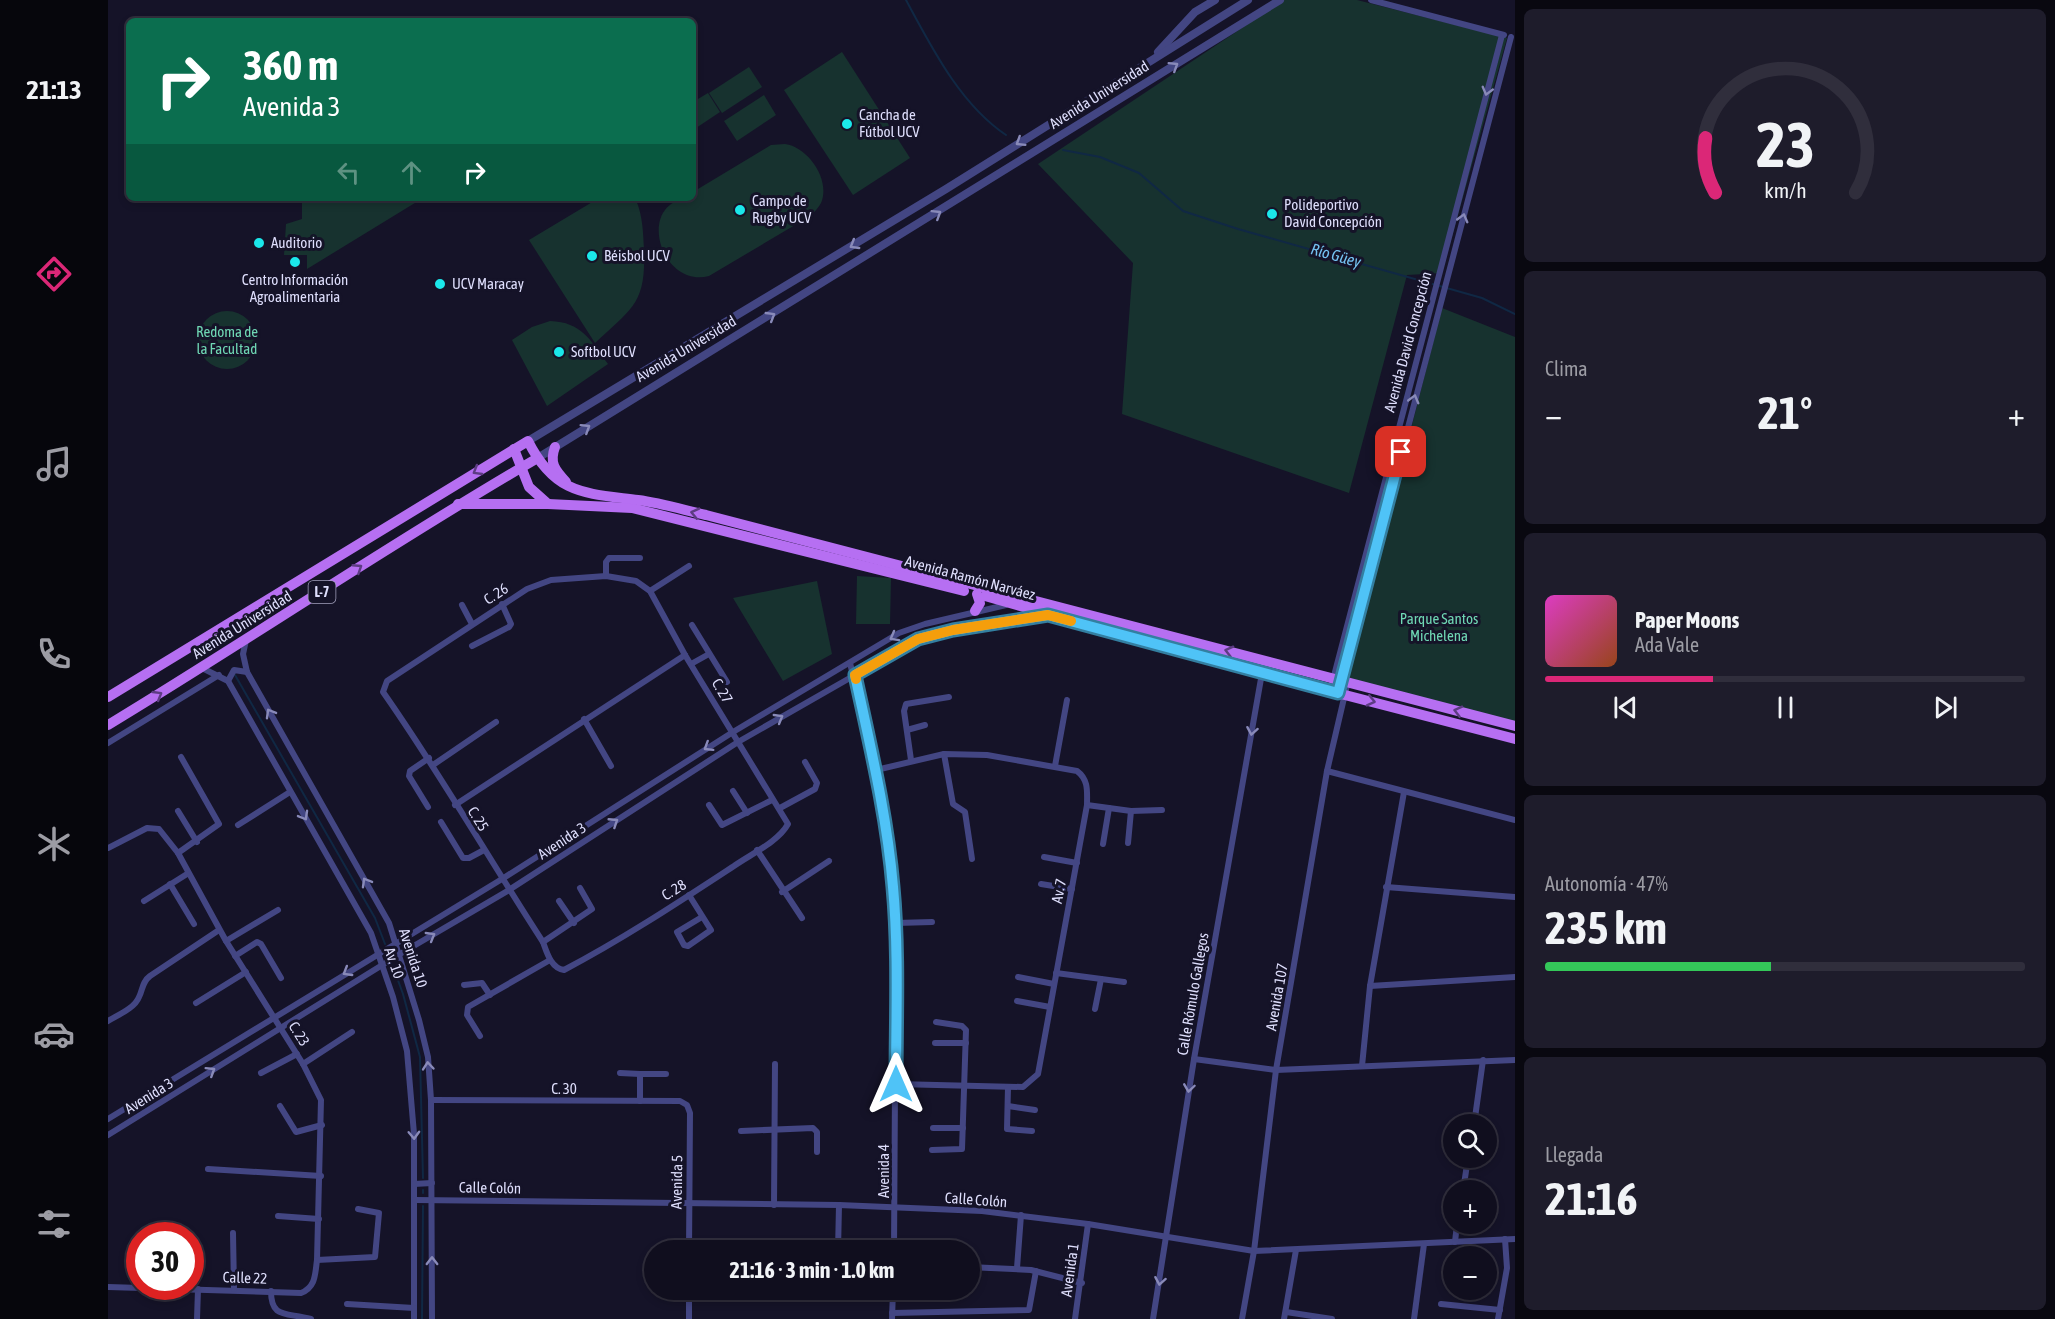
<!DOCTYPE html>
<html lang="es">
<head>
<meta charset="utf-8">
<style>
  body { margin:0; font-family:"Asap Condensed",sans-serif; background:#1e1c2b; color:#f1f3f6; height:100vh; display:flex; flex-direction:column; font-size:22px; white-space:nowrap }
  * { box-sizing:border-box; margin:0 }
  p { font-size:20px; color:#9c9ca4 }
  .icon { flex:none; width:33px; height:33px; fill:none; stroke:currentColor; stroke-width:2; stroke-linecap:round; stroke-linejoin:round }
  .map { position:relative; flex:1; overflow:hidden }
  .panel { display:flex; flex-direction:column; gap:9px; padding:9px; background:#090810; width:540px }
  .panel>* { flex:none }
  .top-card { position:absolute; left:18px; top:18px; width:570px; height:183px; border-radius:9px; box-shadow:0 3px 9px #0003,0 0 0 2px #302e3c; background:#0b6e4f; color:#fff; overflow:hidden }
  .controls { position:absolute; left:1335px; top:1114px; display:grid; gap:12px }
  .controls a { display:grid; place-items:center; width:54px; height:54px; border-radius:50%; background:#100e1e; box-shadow:0 3px 9px #0003,0 0 0 2px #302e3c; font-size:30px }
  .speed { position:absolute; left:18px; top:1222px; display:flex; gap:12px; font-size:30px; font-weight:700; text-align:center }
  .speed>* { display:grid; place-content:center; width:78px; height:78px; border-radius:50%; background:#100e1e; box-shadow:0 3px 9px #0003,0 0 0 2px #302e3c; line-height:1 }
  .speed .limit { border:9px solid #d22; background:#fff; color:#111 }
  .pin { position:absolute; display:grid; place-items:center; width:51px; height:51px; color:#fff; margin:-26px; border-radius:12px; box-shadow:0 3px 9px #0006 }
  .me { position:absolute; width:66px; margin:-33px; rotate:0deg; stroke-linejoin:round; filter:drop-shadow(0 0 4px #0008) }
  .turn { display:flex; align-items:center; gap:21px; height:126px; padding:0 18px; font-size:27px }
  .turn .icon { width:78px; height:78px; stroke-width:2.5 }
  .turn b { display:block; font-size:42px; line-height:51px }
  .lanes { display:flex; align-items:center; height:57px; padding:0 18px; background:#0003; justify-content:center; gap:30px; direction:ltr }
  .lanes .off { opacity:.35 }
  .big { font-size:45px; font-weight:700; line-height:1.1 }
  .panel .card { flex:1; display:flex; flex-direction:column; justify-content:center; gap:9px; min-width:0; padding:0 21px; border-radius:9px; background:#1e1c2b }
  .panel .dial { align-items:center; gap:0 }
  .dial svg { height:156px; overflow:visible; fill:none; stroke:#302e3c; stroke-width:7; stroke-linecap:round; text-anchor:middle }
  .dial text { fill:#f1f3f6; stroke:none }
  .song { display:flex; align-items:center; gap:18px }
  .cover { width:72px; height:72px; border-radius:9px; background:linear-gradient(135deg,hsl(310 70% 55%),hsl(20 70% 35%)) }
  .played { height:6px; border-radius:3px; background:linear-gradient(90deg,#db2777 35%,#302e3c 35%) }
  .keys { display:flex; justify-content:space-around; direction:ltr }
  .heat { display:flex; justify-content:space-between; align-items:center; font-size:33px; direction:ltr }
  .charge { height:9px; border-radius:4px; background:linear-gradient(90deg,#34c759 47%,#302e3c 0) }
  .trip { position:absolute; left:536px; top:1240px; width:336px; height:60px; border-radius:30px; background:#100e1e; box-shadow:0 3px 9px #0003,0 0 0 2px #302e3c; font-weight:700; line-height:60px; text-align:center }
  main { display:flex; flex:1; min-height:0 }
  .tabs { display:flex; flex-direction:column; width:108px; justify-content:space-around; align-items:center; background:#06060c; color:#9c9ca4 }
  .tabs .icon { width:42px; height:42px }
  .tabs .on { color:#db2777 }
  .tabs b { font-size:27px; color:#f1f3f6 }
  .map>svg:first-child { display:block }
  .green { fill:#17322f }
  .lines { fill:none; stroke-linecap:round; stroke-linejoin:round }
  .stream { stroke:#102844; stroke-width:2 }
  .minor { stroke:#434683; stroke-width:6 }
  .tertiary { stroke:#434683; stroke-width:8 }
  .primary { stroke:#b66ff2; stroke-width:10 }
  .oneway { stroke:#898ab9 }
  .oneway2 { stroke:#5d3c83 }
  .route-casing { stroke:#337fa1; stroke-width:15 }
  .route { stroke:#4fc3f7; stroke-width:10 }
  .slow { stroke:#f59e0b; stroke-width:10 }
  .poi-dot { fill:#1be7ea; stroke:#151328; stroke-width:2 }
  .labels { text-anchor:middle; stroke-width:6; stroke-linejoin:round; paint-order:stroke }
  .shield { fill:#151328; stroke:#a2a1bc; stroke-width:1.5 }
  .shield-label { font-size:14px; font-weight:bold; fill:#dedefc }
  .street-label { font-size:15px; fill:#dedefc; stroke:#151328 }
  .poi-label { font-size:15px; fill:#dedefc; stroke:#151328; text-anchor:start }
  .park-label { font-size:15px; fill:#6fd7b4; stroke:#151328 }
  .water-label { font-size:16px; font-style:italic; fill:#75c3f2; stroke:#151328 }
</style>
</head>
<body>
<main>
<nav class="tabs">
<b>21:13</b>
<svg class="icon on" aria-label="directions" viewBox="0 0 24 24"><path d="M12 3l9 9-9 9-9-9zM9 14v-3h6M13 9l2 2-2 2"/></svg>
<svg class="icon" aria-label="music" viewBox="0 0 24 24"><path d="M9 18V5l10-2v13"/><circle cx="6" cy="18" r="3"/><circle cx="16" cy="16" r="3"/></svg>
<svg class="icon" aria-label="phone" viewBox="0 0 24 24"><path d="M5 4h4l2 5-3 2q2 4 5 5l2-3 5 2v4C11 20 4 13 5 4z"/></svg>
<svg class="icon" aria-label="climate" viewBox="0 0 24 24"><path d="M12 3v18M4 7l16 10M4 17L20 7"/></svg>
<svg class="icon" aria-label="car" viewBox="0 0 24 24"><path d="M5 17H2v-5l4-1 3-4h7l3 4 3 1v5h-3M9 17h6M6 11h13"/><circle cx="7" cy="17" r="2"/><circle cx="17" cy="17" r="2"/></svg>
<svg class="icon" aria-label="filters" viewBox="0 0 24 24"><path d="M4 7h16M4 17h16"/><circle cx="9" cy="7" r="2"/><circle cx="15" cy="17" r="2"/></svg>
</nav>
<div class="map">
<svg width="1407" height="1319" viewBox="0 0 1407 1319">
  <rect width="100%" height="100%" fill="#151328"/>
  <g class="green">
    <path d="M1176,0H1249L1399,38L1334,273L1299,275L1241,493L1014,414L1025,263L930,164Z"/>
    <path d="M734,52L802,158L745,195L676,90Z"/>
    <path d="M641,67L654,87L614,113L601,93Z"/>
    <path d="M600,93L612,112L585,130V102Z"/>
    <path d="M656,95L668,115L629,141L616,121Z"/>
    <path d="M677,144C700,147 723,180 713,203C711,207 707,211 704,215L601,276C551,289 526,198 585,198V192L663,145Z"/>
    <path d="M194,198H315L199,269V255H176L178,224L194,219Z"/>
    <path d="M491,198L528,200C535,217 535,233 536,250C538,304 524,308 487,343L421,240Z"/>
    <path d="M1334,308L1407,337V724L1238,682Z"/>
    <circle cx="119" cy="340" r="29"/>
    <path d="M442,321C474,322 483,341 500,364L439,406L404,340L424,327Z"/>
    <path d="M749,576L783,578L782,624H748Z"/>
    <path d="M709,581L724,654L675,681L625,598Z"/>
  </g>
  <g class="lines">
    <g class="stream">
      <path d="M798,0C824,48 852,104 898,135"/>
      <path d="M955,150L992,157L1031,173L1075,211L1130,229L1374,298L1407,314"/>
      <path d="M127,675L267,918L277,944"/>
      <path d="M284,964L295,994L312,1057L315,1178"/>
      <path d="M315,1190V1193"/>
      <path d="M314,1319L315,1206"/>
    </g>
    <g class="minor">
      <path d="M1263,0L1396,35"/>
      <path d="M498,576L528,581L542,591L577,655L680,824C670,842 643,854 626,866C571,902 515,939 456,970C443,968 439,953 435,942C381,859 332,773 275,692L279,681L419,589L443,580Z"/>
      <path d="M498,576V562L501,558H532"/>
      <path d="M542,591L581,566"/>
      <path d="M354,605L364,624"/>
      <path d="M584,625L619,682"/>
      <path d="M138,640L135,654L139,672L281,923L311,1020L320,1057L323,1100L324,1319"/>
      <path d="M364,646L401,627L403,624L394,604"/>
      <path d="M742,663L768,770L785,884L788,923L786,1251"/>
      <path d="M583,664L601,654"/>
      <path d="M94,668L120,681L263,933L285,997L299,1051L306,1134V1319"/>
      <path d="M120,681L126,670L139,672"/>
      <path d="M1222,691L1394,35"/>
      <path d="M1230,693L1403,37"/>
      <path d="M476,719L503,766"/>
      <path d="M799,730L817,725"/>
      <path d="M0,743L111,675"/>
      <path d="M836,754L845,804L857,812L864,859"/>
      <path d="M803,760L796,711L798,704L841,697"/>
      <path d="M325,765L388,722"/>
      <path d="M947,766L959,700"/>
      <path d="M768,770L836,754L879,755L969,771C981,780 979,792 979,805L930,1074L915,1087L788,1084"/>
      <path d="M1219,771L1407,820"/>
      <path d="M625,791L639,813"/>
      <path d="M347,805L577,655"/>
      <path d="M601,805L614,825L664,800"/>
      <path d="M979,805L1023,811L1054,810"/>
      <path d="M320,807L301,776L302,771L321,758"/>
      <path d="M672,808L707,789L709,783L697,762"/>
      <path d="M70,811L89,842"/>
      <path d="M333,822L355,858H361L376,850"/>
      <path d="M130,825L182,792"/>
      <path d="M1020,843L1023,811"/>
      <path d="M995,844L1001,808"/>
      <path d="M0,848L39,828L51,829L70,853L118,941L195,1064L213,1100L209,1260C207,1274 208,1287 193,1293L0,1287"/>
      <path d="M649,850L694,918"/>
      <path d="M70,853L111,824L73,757"/>
      <path d="M936,857L969,863"/>
      <path d="M62,884L86,924"/>
      <path d="M933,884L964,889"/>
      <path d="M1278,887L1407,897"/>
      <path d="M674,892L721,861"/>
      <path d="M581,895L603,930L580,946L576,945L569,932L594,917"/>
      <path d="M36,901L79,874"/>
      <path d="M451,901L466,923"/>
      <path d="M788,923L824,922"/>
      <path d="M118,941L170,910"/>
      <path d="M435,942L484,909L472,888"/>
      <path d="M127,956L149,942L153,944L173,978"/>
      <path d="M948,973L1016,982"/>
      <path d="M910,977L946,984"/>
      <path d="M356,985L374,983L382,995"/>
      <path d="M1262,986L1407,977"/>
      <path d="M909,1001L942,1007"/>
      <path d="M88,1003L138,972"/>
      <path d="M987,1009L993,979"/>
      <path d="M0,1021C10,1015 27,1008 31,997C35,989 34,982 42,976L111,930"/>
      <path d="M372,1036L359,1015L360,1007L442,960"/>
      <path d="M827,1043H858"/>
      <path d="M1086,1059L1168,1070L1407,1060"/>
      <path d="M195,1064L244,1032"/>
      <path d="M1254,1066L1262,986L1296,792"/>
      <path d="M153,1073L189,1054"/>
      <path d="M512,1073L532,1074"/>
      <path d="M900,1087L899,1129L924,1131"/>
      <path d="M323,1100L572,1101L579,1105L582,1113L581,1251"/>
      <path d="M532,1101V1074H558"/>
      <path d="M172,1106L188,1132L214,1125"/>
      <path d="M900,1106L927,1110"/>
      <path d="M0,1119L394,879L625,732L791,633L817,624L898,605"/>
      <path d="M1366,1125L1375,1060"/>
      <path d="M825,1128H855"/>
      <path d="M633,1131L705,1128L709,1132V1152"/>
      <path d="M0,1135L292,954L401,890L630,742L810,639L845,630L937,615"/>
      <path d="M824,1150L854,1149L858,1030L854,1026L828,1022"/>
      <path d="M100,1169L213,1176"/>
      <path d="M306,1184L324,1183"/>
      <path d="M1355,1191L1360,1158"/>
      <path d="M307,1200L731,1205L874,1211L980,1224L1146,1251L1407,1239"/>
      <path d="M666,1205L667,1064"/>
      <path d="M170,1216L211,1219"/>
      <path d="M125,1233L126,1289"/>
      <path d="M1347,1242L1349,1224"/>
      <path d="M730,1251L731,1205"/>
      <path d="M209,1260L267,1257L271,1213L250,1209"/>
      <path d="M861,1267L923,1270L974,1283"/>
      <path d="M909,1268L913,1215"/>
      <path d="M581,1290V1319"/>
      <path d="M163,1291C163,1319 178,1312 203,1319"/>
      <path d="M239,1304L306,1308"/>
      <path d="M1333,1304L1392,1310"/>
      <path d="M1178,1312L1224,1319"/>
      <path d="M784,1313L921,1310L928,1271"/>
      <path d="M89,1319L90,1289"/>
      <path d="M784,1319L785,1290"/>
      <path d="M967,1319L980,1224"/>
      <path d="M1045,1319L1086,1059L1154,673"/>
      <path d="M1134,1319L1146,1251L1168,1070L1219,771L1240,681"/>
      <path d="M1176,1319L1188,1250"/>
      <path d="M1306,1319L1316,1244"/>
      <path d="M1390,1319L1399,1268L1397,1239"/>
    </g>
    <g class="tertiary">
      <path d="M1050,52L1087,12L1107,0"/>
      <path d="M420,441L838,189L1140,0"/>
      <path d="M428,459L1172,0"/>
    </g>
    <g class="primary">
      <path d="M447,447C441,463 447,470 458,482"/>
      <path d="M406,449L421,487L440,504"/>
      <path d="M350,504H440L524,508L856,591"/>
      <path d="M877,596L1113,663L1407,739"/>
      <path d="M867,611L872,603L869,594"/>
      <path d="M0,697L420,441C447,495 477,493 530,500C553,503 576,510 598,515L1407,726"/>
      <path d="M0,725C144,638 283,543 428,459"/>
    </g>
  </g>
  <defs><path id="oneway-chevron" d="M-2-3.5L2.5 0L-2 3.5" fill="none" stroke-width="1.6" stroke-linecap="round" stroke-linejoin="round" transform="scale(1.5)"/></defs>
  <g class="oneway">
    <use href="#oneway-chevron" transform="translate(1066 66) rotate(-32)"/>
    <use href="#oneway-chevron" transform="translate(1379 91) rotate(105)"/>
    <use href="#oneway-chevron" transform="translate(912 142) rotate(148)"/>
    <use href="#oneway-chevron" transform="translate(829 214) rotate(-32)"/>
    <use href="#oneway-chevron" transform="translate(1355 218) rotate(-75)"/>
    <use href="#oneway-chevron" transform="translate(746 245) rotate(149)"/>
    <use href="#oneway-chevron" transform="translate(663 316) rotate(-31)"/>
    <use href="#oneway-chevron" transform="translate(1306 399) rotate(-75)"/>
    <use href="#oneway-chevron" transform="translate(478 428) rotate(-32)"/>
    <use href="#oneway-chevron" transform="translate(786 637) rotate(151)"/>
    <use href="#oneway-chevron" transform="translate(162 713) rotate(-120)"/>
    <use href="#oneway-chevron" transform="translate(671 718) rotate(-30)"/>
    <use href="#oneway-chevron" transform="translate(1144 731) rotate(100)"/>
    <use href="#oneway-chevron" transform="translate(600 747) rotate(148)"/>
    <use href="#oneway-chevron" transform="translate(196 816) rotate(60)"/>
    <use href="#oneway-chevron" transform="translate(506 822) rotate(-33)"/>
    <use href="#oneway-chevron" transform="translate(258 882) rotate(-120)"/>
    <use href="#oneway-chevron" transform="translate(323 936) rotate(-30)"/>
    <use href="#oneway-chevron" transform="translate(239 972) rotate(149)"/>
    <use href="#oneway-chevron" transform="translate(320 1066) rotate(-95)"/>
    <use href="#oneway-chevron" transform="translate(103 1071) rotate(-32)"/>
    <use href="#oneway-chevron" transform="translate(1081 1088) rotate(98)"/>
    <use href="#oneway-chevron" transform="translate(306 1135) rotate(88)"/>
    <use href="#oneway-chevron" transform="translate(324 1261) rotate(-90)"/>
    <use href="#oneway-chevron" transform="translate(1052 1281) rotate(100)"/>
  </g>
  <g class="oneway2">
    <use href="#oneway-chevron" transform="translate(369 471) rotate(149)"/>
    <use href="#oneway-chevron" transform="translate(587 513) rotate(-167)"/>
    <use href="#oneway-chevron" transform="translate(250 568) rotate(-33)"/>
    <use href="#oneway-chevron" transform="translate(1121 651) rotate(-166)"/>
    <use href="#oneway-chevron" transform="translate(50 695) rotate(-31)"/>
    <use href="#oneway-chevron" transform="translate(1263 701) rotate(13)"/>
    <use href="#oneway-chevron" transform="translate(1350 711) rotate(-166)"/>
  </g>
  <g class="lines">
    <g class="route-casing">
      <path id="route" d="M788,1084C788,1019 791,952 785,887C779,815 762,745 747,675L810,639L845,630L940,615L1230,693L1293,452"/>
    </g>
    <use href="#route" class="route"/>
    <path class="slow" d="M748,679L747,675L810,639L845,630L940,615L963,621"/>
  </g>
  <g class="poi-dot">
    <circle cx="739" cy="124" r="6"/>
    <circle cx="632" cy="210" r="6"/>
    <circle cx="1164" cy="214" r="6"/>
    <circle cx="151" cy="243" r="6"/>
    <circle cx="484" cy="256" r="6"/>
    <circle cx="187" cy="262" r="6"/>
    <circle cx="332" cy="284" r="6"/>
    <circle cx="451" cy="352" r="6"/>
  </g>
  <g class="labels">
    <rect class="shield" x="200.5" y="581" width="27" height="22" rx="4.5"/>
    <g class="shield-label">
      <text x="214" y="597">L-7</text>
    </g>
    <g class="street-label">
      <text transform="translate(991 95) rotate(-32)" y="5">Avenida Universidad</text>
      <text transform="translate(1300 342) rotate(-75)" y="5">Avenida David Concepción</text>
      <text transform="translate(578 349) rotate(-31)" y="5">Avenida Universidad</text>
      <text transform="translate(862 578) rotate(15)" y="5">Avenida Ramón Narváez</text>
      <text transform="translate(388 594) rotate(-33)" y="5">C. 26</text>
      <text transform="translate(134 625) rotate(-32)" y="5">Avenida Universidad</text>
      <text transform="translate(614 691) rotate(59)" y="5">C. 27</text>
      <text transform="translate(370 819) rotate(58)" y="5">C. 25</text>
      <text transform="translate(454 841) rotate(-33)" y="5">Avenida 3</text>
      <text transform="translate(566 890) rotate(-32)" y="5">C. 28</text>
      <text transform="translate(951 891) rotate(-79)" y="5">Av. 7</text>
      <text transform="translate(305 958) rotate(72)" y="5">Avenida 10</text>
      <text transform="translate(286 963) rotate(71)" y="5">Av. 10</text>
      <text transform="translate(1085 994) rotate(-80)" y="5">Calle Rómulo Gallegos</text>
      <text transform="translate(1169 997) rotate(-80)" y="5">Avenida 107</text>
      <text transform="translate(191 1034) rotate(58)" y="5">C. 23</text>
      <text x="456" y="1094">C. 30</text>
      <text transform="translate(41 1096) rotate(-32)" y="5">Avenida 3</text>
      <text transform="translate(776 1171) rotate(-90)" y="5">Avenida 4</text>
      <text transform="translate(569 1182) rotate(-89)" y="5">Avenida 5</text>
      <text transform="translate(382 1188) rotate(1)" y="5">Calle Colón</text>
      <text transform="translate(868 1200) rotate(4)" y="5">Calle Colón</text>
      <text transform="translate(962 1270) rotate(-82)" y="5">Avenida 1</text>
      <text transform="translate(137 1278) rotate(2)" y="5">Calle 22</text>
    </g>
    <g class="poi-label">
      <text x="751" y="120">Cancha de<tspan x="751" dy="17">Fútbol UCV</tspan></text>
      <text x="644" y="206">Campo de<tspan x="644" dy="17">Rugby UCV</tspan></text>
      <text x="1176" y="210">Polideportivo<tspan x="1176" dy="17">David Concepción</tspan></text>
      <text x="163" y="248">Auditorio</text>
      <text x="496" y="261">Béisbol UCV</text>
      <text x="187" y="285" text-anchor="middle">Centro Información<tspan x="187" dy="17">Agroalimentaria</tspan></text>
      <text x="344" y="289">UCV Maracay</text>
      <text x="463" y="357">Softbol UCV</text>
    </g>
    <g class="park-label">
      <text x="119" y="337">Redoma de<tspan x="119" dy="17">la Facultad</tspan></text>
      <text x="1331" y="624">Parque Santos<tspan x="1331" dy="17">Michelena</tspan></text>
    </g>
    <g class="water-label">
      <text transform="translate(1228 255) rotate(16)" y="6">Río Güey</text>
    </g>
  </g>
</svg>
<div class="controls">
<a><svg class="icon" aria-label="search" viewBox="0 0 24 24"><circle cx="10" cy="10" r="6"/><path d="M15 15l6 6"/></svg></a>
<a>+</a>
<a>−</a>
</div>
<div class="speed"><div class="limit">30</div></div>
<div class="pin" style="left:1293px;top:452px;background:#d93025"><svg class="icon" aria-label="arrive" viewBox="0 0 24 24"><path d="M6 21V4h12l-3 4 3 4H6"/></svg></div>
<svg class="me" style="left:788px;top:1084px" viewBox="-20 -20 40 40"><path d="M0-17L14 15 0 8-14 15z" fill="#4fc3f7" stroke="#fff" stroke-width="4"/></svg>
<div class="trip">21:16 · 3 min · 1.0 km</div>
<div class="top-card">
<div class="turn"><svg class="icon" aria-label="right" viewBox="0 0 24 24"><path d="M7 20v-9h11M14 6l5 5-5 5"/></svg><div><b>360 m</b>Avenida 3</div></div>
<div class="lanes"><svg class="icon off" aria-label="left" viewBox="0 0 24 24"><path d="M17 20v-9H6M10 6l-5 5 5 5"/></svg><svg class="icon off" aria-label="ahead" viewBox="0 0 24 24"><path d="M12 20V5M6 11l6-6 6 6"/></svg><svg class="icon" aria-label="right" viewBox="0 0 24 24"><path d="M7 20v-9h11M14 6l5 5-5 5"/></svg></div>
</div>
</div>
<section class="panel">
<div class="card dial"><svg viewBox="0 0 100 80">
<path d="M14 69A42 42 0 1 1 86 69"/>
<path d="M14 69A42 42 0 0 1 9 41" stroke="#db2777"/>
<text x="50" y="56" font-size="32" font-weight="700">23</text>
<text x="50" y="72" font-size="11">km/h</text>
</svg></div>
<div class="card"><p>Clima</p>
<div class="heat"><a>−</a><b class="big">21°</b><a>+</a></div>
</div>
<div class="card">
<div class="song"><i class="cover"></i><div><b>Paper Moons</b><p>Ada Vale</p></div></div>
<div class="played"></div>
<div class="keys"><svg class="icon" aria-label="previous" viewBox="0 0 24 24"><path d="M18 5L8 12l10 7zM5 5v14"/></svg><svg class="icon" aria-label="pause" viewBox="0 0 24 24"><path d="M8 5v14M16 5v14"/></svg><svg class="icon" aria-label="next" viewBox="0 0 24 24"><path d="M6 5l10 7-10 7zM19 5v14"/></svg></div>
</div>
<div class="card"><p>Autonomía · 47%</p><b class="big">235 km</b><div class="charge"></div></div>
<div class="card"><p>Llegada</p><b class="big">21:16</b></div>
</section>
</main>
</body>
</html>
